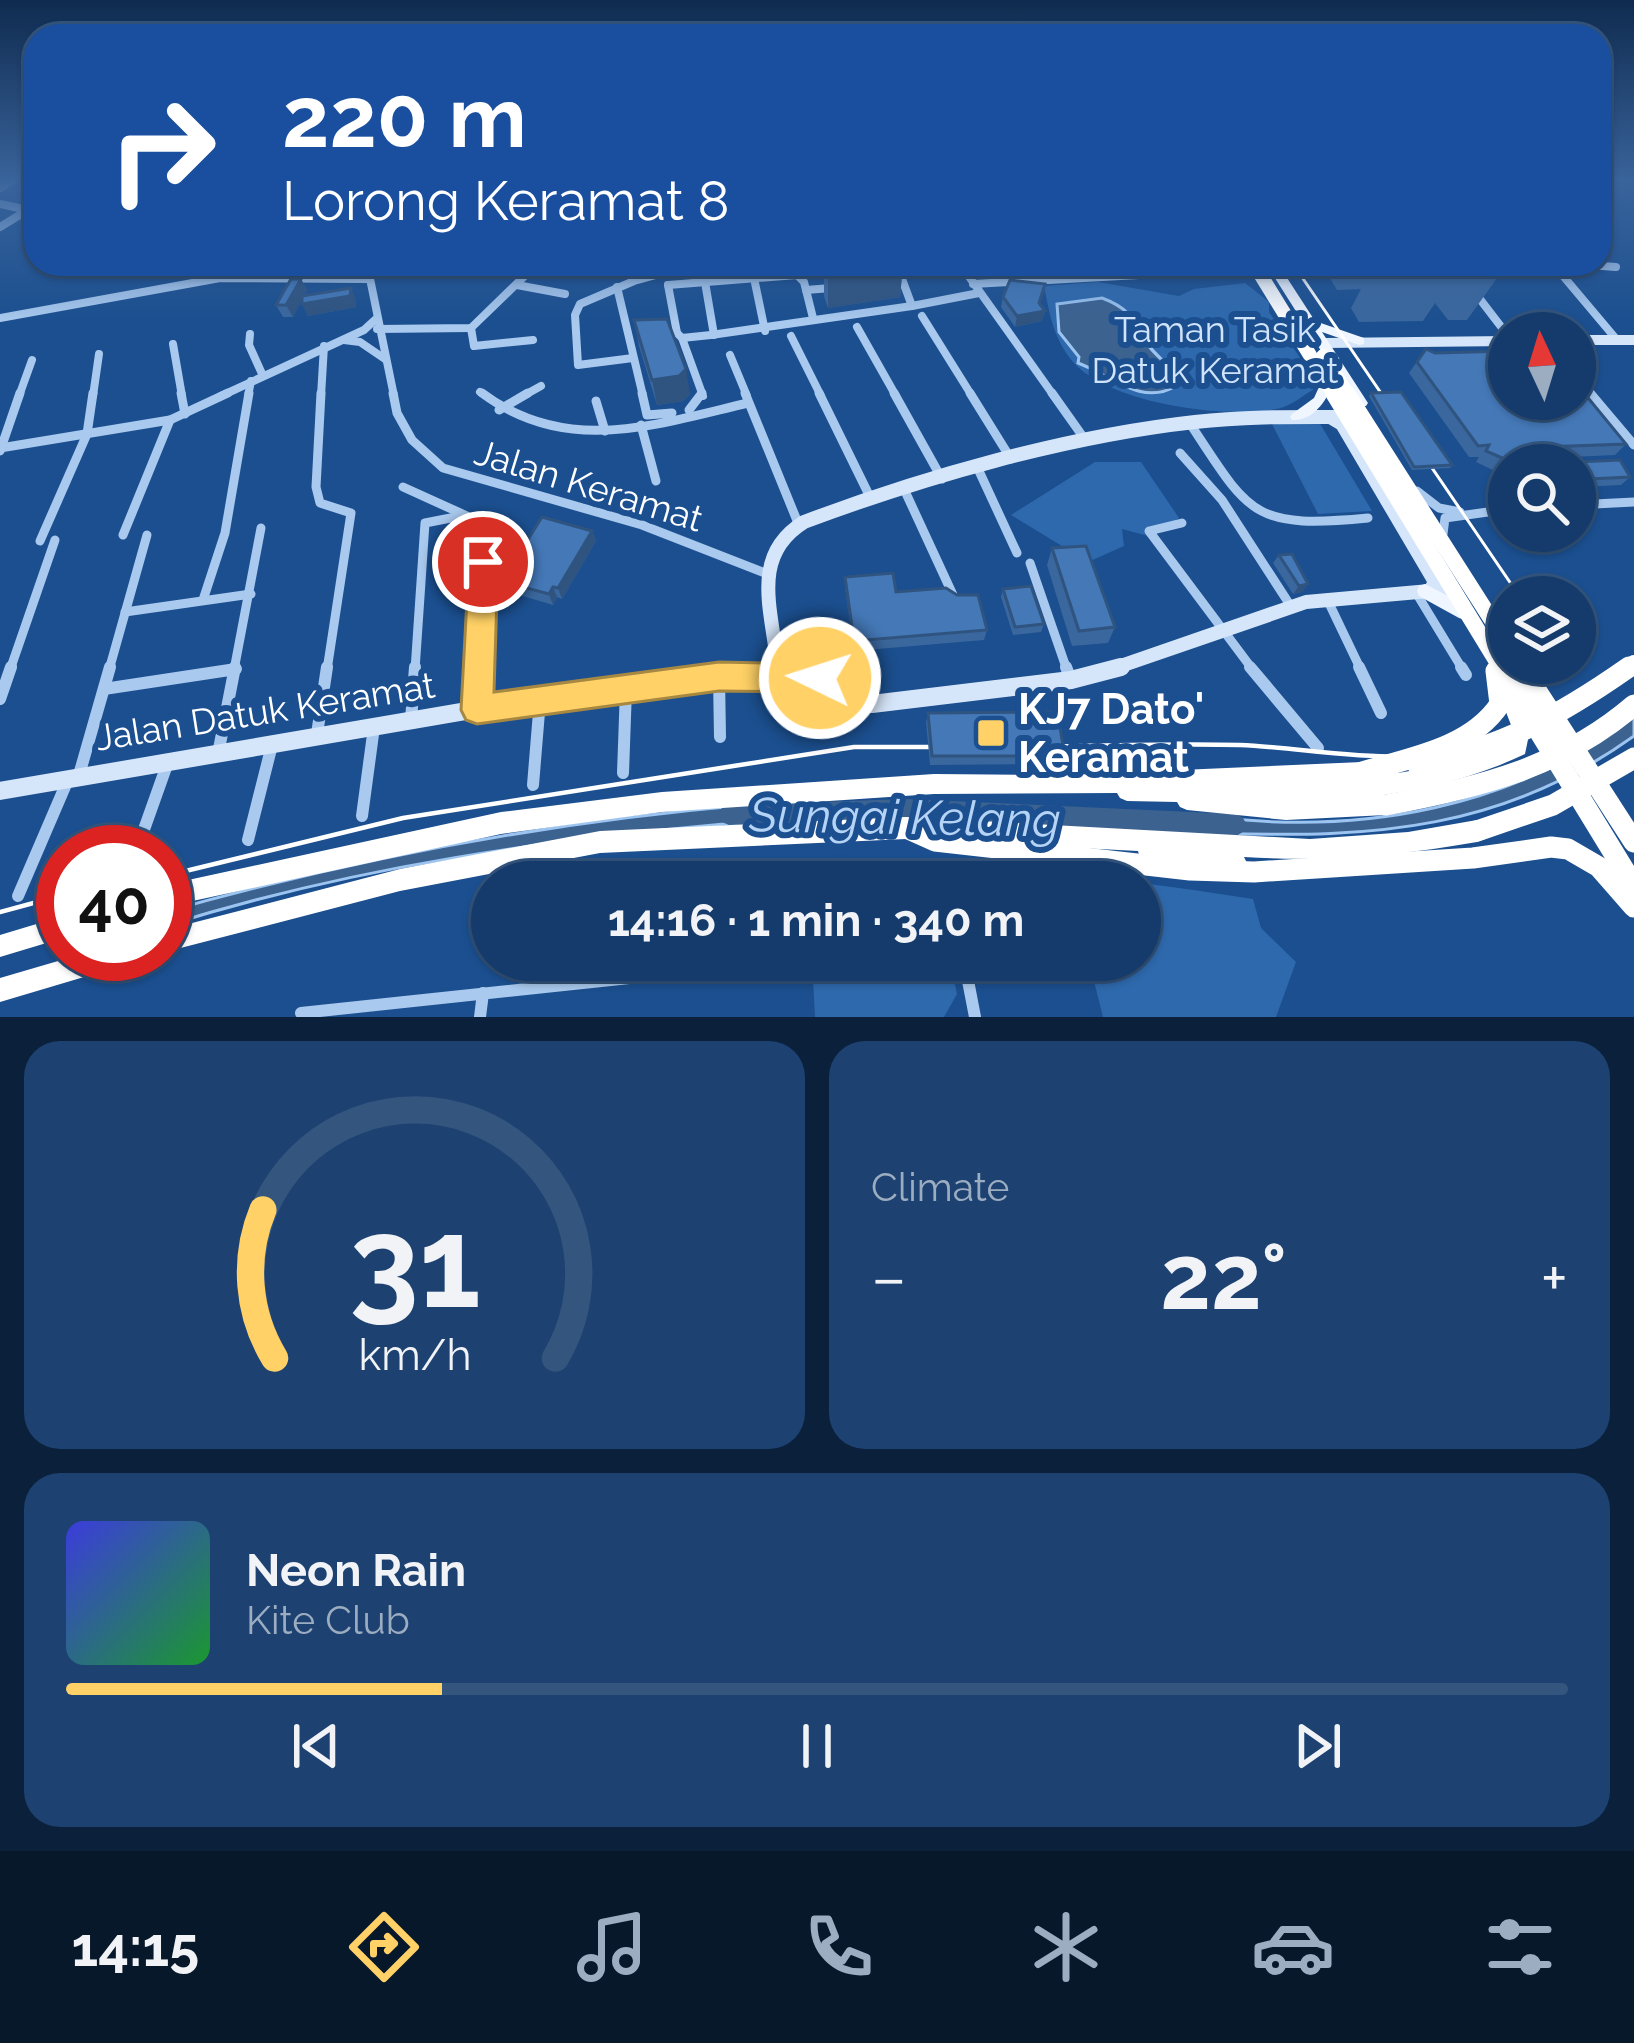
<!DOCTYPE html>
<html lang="en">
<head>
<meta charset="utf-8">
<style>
  body { margin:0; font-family:Raleway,sans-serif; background:#1d4271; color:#f1f3f6; height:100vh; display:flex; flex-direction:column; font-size:45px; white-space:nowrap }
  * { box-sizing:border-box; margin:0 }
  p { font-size:39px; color:#9dadc1 }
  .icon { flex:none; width:66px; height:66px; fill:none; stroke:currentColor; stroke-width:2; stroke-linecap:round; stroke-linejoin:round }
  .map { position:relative; height:1017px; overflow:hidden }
  .drawer { display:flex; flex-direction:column; gap:24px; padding:24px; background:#0b203b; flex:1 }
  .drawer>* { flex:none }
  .hud { position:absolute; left:24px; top:24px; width:1587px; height:252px; border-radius:36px; box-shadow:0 3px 9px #0004,0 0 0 3px #33557e; background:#1a4fa0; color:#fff; overflow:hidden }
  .needle { width:78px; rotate:356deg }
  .buttons { position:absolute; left:1488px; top:312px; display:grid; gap:24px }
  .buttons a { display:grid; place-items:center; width:108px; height:108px; border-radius:50%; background:#143b6b; box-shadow:0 3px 9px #0004,0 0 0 3px #33557e; font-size:60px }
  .speed { position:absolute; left:36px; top:825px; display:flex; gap:24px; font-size:60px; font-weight:700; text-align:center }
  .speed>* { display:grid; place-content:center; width:156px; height:156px; border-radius:50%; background:#143b6b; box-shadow:0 3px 9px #0004,0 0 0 3px #33557e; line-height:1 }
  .speed .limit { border:18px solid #d22; background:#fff; color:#111 }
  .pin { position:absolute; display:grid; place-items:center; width:102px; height:102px; color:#fff; margin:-51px; border:6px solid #fff; border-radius:50%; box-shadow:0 3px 12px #0007 }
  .me { position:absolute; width:132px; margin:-66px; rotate:274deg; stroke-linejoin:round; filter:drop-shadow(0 0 9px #0008) }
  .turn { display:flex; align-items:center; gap:42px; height:252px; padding:0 60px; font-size:54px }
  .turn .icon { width:156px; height:156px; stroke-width:2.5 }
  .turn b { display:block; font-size:84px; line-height:102px }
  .big { font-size:90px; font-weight:700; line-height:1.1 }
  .drawer .card { flex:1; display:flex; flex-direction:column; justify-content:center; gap:18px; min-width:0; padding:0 42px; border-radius:36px; background:#1d4271 }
  .drawer .dial { align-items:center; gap:0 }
  .dial svg { height:312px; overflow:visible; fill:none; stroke:#33557e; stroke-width:7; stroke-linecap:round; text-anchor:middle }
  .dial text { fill:#f1f3f6; stroke:none }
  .song { display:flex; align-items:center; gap:36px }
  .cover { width:144px; height:144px; border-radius:18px; background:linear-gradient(135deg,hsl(240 70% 55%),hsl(130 70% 35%)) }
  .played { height:12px; border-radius:6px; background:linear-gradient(90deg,#ffd166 25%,#33557e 25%) }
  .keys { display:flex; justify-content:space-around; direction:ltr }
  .heat { display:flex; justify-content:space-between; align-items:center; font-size:66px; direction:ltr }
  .drawer .tiles { flex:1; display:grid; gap:24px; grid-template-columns:1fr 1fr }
  .card:last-child { grid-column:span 2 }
  .trip { position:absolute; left:471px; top:861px; width:690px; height:120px; border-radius:60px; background:#143b6b; box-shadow:0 3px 9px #0004,0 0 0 3px #33557e; font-weight:700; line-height:120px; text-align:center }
  .tab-bar { display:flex; height:192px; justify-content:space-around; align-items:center; background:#08182b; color:#9dadc1 }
  .tab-bar .icon { width:84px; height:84px }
  .tab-bar .current { color:#ffd166 }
  .tab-bar b { font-size:54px; color:#f1f3f6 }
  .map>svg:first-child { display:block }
  .green { fill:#2e69ad }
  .water { fill:#3c6290; stroke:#9cc4f0; stroke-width:3 }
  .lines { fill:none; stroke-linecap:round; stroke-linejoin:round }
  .river { fill:#3c6290; fill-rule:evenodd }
  .street-far2 { stroke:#a9c9ee; stroke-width:8 }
  .street-far1 { stroke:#a9c9ee; stroke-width:9 }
  .street { stroke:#a9c9ee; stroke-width:12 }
  .secondary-far2 { stroke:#d6e6fa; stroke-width:10 }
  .secondary-far1 { stroke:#d6e6fa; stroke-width:14 }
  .secondary { stroke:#d6e6fa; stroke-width:18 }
  .primary { fill:#f0f6ff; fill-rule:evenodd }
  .highway { fill:#fff; fill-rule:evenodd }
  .tram-far1 { stroke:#fff; stroke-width:3 }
  .tram { stroke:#fff; stroke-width:4.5 }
  .highway-bridge-far2 { stroke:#fff; stroke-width:14 }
  .highway-bridge-far1 { stroke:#fff; stroke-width:16 }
  .highway-bridge { stroke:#fff; stroke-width:21 }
  .wall { fill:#3a679d }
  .shaded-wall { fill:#305480 }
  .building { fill:#4478b7; stroke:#305480; stroke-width:3 }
  .route { fill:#ffd166; stroke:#a68842; stroke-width:3 }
  .poi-dot { fill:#ffd166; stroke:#1b4f8f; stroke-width:4.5 }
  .labels { text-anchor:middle; stroke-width:12; stroke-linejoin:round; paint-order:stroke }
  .park-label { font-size:36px; fill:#cfe3fa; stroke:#1b4f8f }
  .street-label { font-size:36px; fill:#fff; stroke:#1b4f8f }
  .near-poi-label { font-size:42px; font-weight:bold; fill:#fff; stroke:#1b4f8f; text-anchor:start }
  .near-water-label { font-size:48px; font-style:italic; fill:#b5d3f5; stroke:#1b4f8f }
</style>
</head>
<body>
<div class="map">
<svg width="1634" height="1017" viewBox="0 0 1634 1017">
  <rect width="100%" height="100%" fill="#1b4f8f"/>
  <g class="green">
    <path d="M1098,282L1179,296L1194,289L1245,283L1269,302V312L1307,368L1314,389C1304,395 1292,405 1281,408C1228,420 1113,404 1075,364C1054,341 1050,316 1044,286Z"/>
    <path d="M1319,422L1372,511L1318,514L1272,424Z"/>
    <path d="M1095,462H1141L1179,518L1152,537L1122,529L1124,546L1088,562L1011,515Z"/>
    <path d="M909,860C1025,868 1138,881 1253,899L1261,928L1296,962L1276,1017H1103L1094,981L991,973L986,960H1140V882H914Z"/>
    <path d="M884,960H950L957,994L944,1017H815L813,980Z"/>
  </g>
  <g class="water">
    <path d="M1102,298C1126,307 1132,316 1143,337C1149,350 1166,363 1177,374L1176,386C1141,407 1109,374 1078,363L1079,357L1059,332L1057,304Z"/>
    <path d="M1634,716V736C1505,829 1373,839 1219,833L1213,817C1363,835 1513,808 1634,716Z"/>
    <path d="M747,805V822C549,839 356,866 165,926V912C357,858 548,822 747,805Z"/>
  </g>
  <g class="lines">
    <path class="river" d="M906,799L1236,814L1243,818L1247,825L1243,832L1236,836L906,819L729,825L722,822L718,815L722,808L729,805Z"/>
    <g class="street-far2">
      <path d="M0,188L13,180"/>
      <path d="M0,204L28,210"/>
      <path d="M0,227L36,205"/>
      <path d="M367,264L394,396"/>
      <path d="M960,264L1054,396"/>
      <path d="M1553,264L1617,340"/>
      <path d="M1576,264L1616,267"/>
      <path d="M892,271L961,266"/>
      <path d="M754,278L765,331"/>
      <path d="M890,281L902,279L912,306L979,293"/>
      <path d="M705,282L714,335"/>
      <path d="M973,284L1139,275L1193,264"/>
      <path d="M517,285L565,294"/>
      <path d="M668,285L797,275L804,282L813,318"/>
      <path d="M668,285L677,333"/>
      <path d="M617,287L643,396"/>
      <path d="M806,290L831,288"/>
      <path d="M1476,294L1509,337"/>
      <path d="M922,316L972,396"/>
      <path d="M0,318L220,278L367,279"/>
      <path d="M857,327L896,396"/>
      <path d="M471,328L474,346L533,340"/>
      <path d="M377,329L471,328L537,264"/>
      <path d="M250,334L249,345L263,376"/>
      <path d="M664,334L677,333L682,338L711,335L912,306"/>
      <path d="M791,336L821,396"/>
      <path d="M682,338L703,396"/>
      <path d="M344,340L360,342L385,359"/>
      <path d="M173,344L182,396"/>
      <path d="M730,355L747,396"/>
      <path d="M633,358L578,365L575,315L580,304L634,281L696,264"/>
      <path d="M1575,375L1593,396"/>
      <path d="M480,392L486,396"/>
      <path d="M19,396L32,360"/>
      <path d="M93,396L99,354"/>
      <path d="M221,396L364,330L376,319"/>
      <path d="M248,396L251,381"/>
      <path d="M321,396L324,346"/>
      <path d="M523,396L541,386"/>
    </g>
    <g class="street-far1">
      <path d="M181,393L185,414"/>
      <path d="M321,393L316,487L320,503L351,513L327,670"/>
      <path d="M393,393L397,413L412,440L443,468L642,525L770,575"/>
      <path d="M482,393C566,456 654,425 748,403"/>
      <path d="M642,393L647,415L672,413"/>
      <path d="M745,393L798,523"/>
      <path d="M819,393L870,497"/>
      <path d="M894,393L942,479"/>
      <path d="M970,393L1011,459"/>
      <path d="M1052,393L1086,441"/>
      <path d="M1590,393L1634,445"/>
      <path d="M596,401L605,431"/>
      <path d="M499,410L528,393"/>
      <path d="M689,410L702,393"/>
      <path d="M1189,422C1250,515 1252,529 1368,518"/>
      <path d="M641,425L656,481"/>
      <path d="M0,448L170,420L228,393"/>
      <path d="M0,451L20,393"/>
      <path d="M1180,453L1222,500L1290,605"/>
      <path d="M979,471L1017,553"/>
      <path d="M403,487L467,516L482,545L478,670"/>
      <path d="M904,489L953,595"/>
      <path d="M1417,491L1439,508L1460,512"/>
      <path d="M1575,505L1634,502"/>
      <path d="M1182,523L1149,531L1253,670"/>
      <path d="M1443,534L1445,518L1509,509"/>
      <path d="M123,535L170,420"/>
      <path d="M40,541L87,434L93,393"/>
      <path d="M1030,563L1067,670"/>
      <path d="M1415,591L1463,670"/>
      <path d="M1327,599L1361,670"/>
      <path d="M203,600L225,533L249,393"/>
      <path d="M125,612L251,594"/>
      <path d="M10,670L55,540"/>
      <path d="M109,670L147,535"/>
      <path d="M230,670L236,669"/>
      <path d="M234,670L261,528"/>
      <path d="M415,670L425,523L461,516"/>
    </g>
    <g class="street">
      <path d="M1066,667L1071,680"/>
      <path d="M1250,667L1318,748"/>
      <path d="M1359,667L1381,713"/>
      <path d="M1461,667L1466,675"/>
      <path d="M719,677L720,737"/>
      <path d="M104,689L236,669"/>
      <path d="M0,699L11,667"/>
      <path d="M477,709L478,667"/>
      <path d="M411,720L415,667"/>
      <path d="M317,734L327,667"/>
      <path d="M218,754L235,667"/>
      <path d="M623,773L626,689"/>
      <path d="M79,775L110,667"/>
      <path d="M533,785L540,700"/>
      <path d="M362,816L374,727"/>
      <path d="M248,840L272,745"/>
      <path d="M136,852L168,762"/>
      <path d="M18,896L67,782"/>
      <path d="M964,960L975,1017"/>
      <path d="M301,1013L800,960"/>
      <path d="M480,1017L483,993"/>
    </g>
    <g class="secondary-far2">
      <path d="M1575,340H1634"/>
      <path d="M1325,343L1509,341"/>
    </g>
    <g class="secondary-far1">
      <path d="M1332,418L1342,424L1435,582L1430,591"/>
      <path d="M788,670L777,661C771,607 751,555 804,522C924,477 1067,436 1195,422C1247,416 1299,417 1351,417"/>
      <path d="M1109,670L1306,602L1452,589"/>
    </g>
    <g class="secondary">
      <path d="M784,667L793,674"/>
      <path d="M0,791L472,710L719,677L814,676L848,698L872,704L1071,680L1121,667"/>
    </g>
    <g class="primary">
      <path d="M1266,264H1278L1315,321L1364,338V344L1359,345L1322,332L1366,400L1368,403L1366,406H1356Z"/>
      <path d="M1329,374L1336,379C1327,398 1316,421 1292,420L1290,417L1292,414L1314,398L1324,376Z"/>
      <path d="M1425,584L1471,608L1473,613L1471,618L1465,620L1459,618L1419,596L1417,591L1419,586Z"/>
    </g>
    <g class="highway">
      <path d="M1511,690L1518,693L1531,725L1525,754C1476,777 1437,786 1384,795L1393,798L1396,805L1393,812L1386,815L1286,820L1187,810L1180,807L1177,802L1127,801L1120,798L1117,793L934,794L662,812L501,834L165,907V885L501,812L662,792L934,774L1067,775L1362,762L1369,765L1372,772L1370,776C1419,772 1465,761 1509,741L1511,725L1501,699L1504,693Z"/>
      <path d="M906,817L1310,839L1408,832L1477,820L1485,823L1488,831L1485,839L1477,842C1396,856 1327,862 1244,857L1247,863L1244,871L1236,874L1148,861L1140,858L1138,851L906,839L600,853L400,891L165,952V930L400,869L600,831Z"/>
      <path d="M63,916V938L0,957V935Z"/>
      <path d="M82,954H133L129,962L121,966L0,1002V978Z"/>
    </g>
    <g class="tram-far1">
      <path d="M1293,264L1520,597"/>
      <path d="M1541,670L1542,663"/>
    </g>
    <g class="tram">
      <path d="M1029,747C1099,746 1170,743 1240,745C1320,748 1418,773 1494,739C1524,726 1539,699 1542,667"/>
      <path d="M165,876L403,818L854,747H963"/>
      <path d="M0,912L63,895"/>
    </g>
    <g class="highway-bridge-far2">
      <path d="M1254,264L1335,396"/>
      <path d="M1323,356L1349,396"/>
    </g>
    <g class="highway-bridge-far1">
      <path d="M1333,393L1502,670"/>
      <path d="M1347,393L1509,647"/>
      <path d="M1519,663L1523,670"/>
      <path d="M1624,670L1634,663"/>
    </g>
    <g class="highway-bridge">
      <path d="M1500,667L1634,886"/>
      <path d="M1521,667L1634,842"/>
      <path d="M1417,764C1498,750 1562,714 1629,667"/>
      <path d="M1362,772C1410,758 1471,748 1500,704L1496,671"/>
      <path d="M1386,805C1478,788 1562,767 1634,705"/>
      <path d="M906,828L935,841L1190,870L1254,872L1473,858L1551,847L1568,849L1599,867L1634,907"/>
      <path d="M1477,831L1553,805L1634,758"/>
    </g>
  </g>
  <g class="wall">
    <path d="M824,264H903L900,297L828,308L824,296Z"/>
    <path d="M1332,264H1507L1467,320H1448L1435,303L1423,321L1359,322L1351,308L1361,289L1337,290L1327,273Z"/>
    <path d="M301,279L307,290L304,296L356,300V307L308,316L302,299L293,317H283L276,305Z"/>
    <path d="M1003,297L1040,304L1045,311L1042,321L1015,327L1001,307Z"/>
    <path d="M634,320L690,394L683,401L657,405L639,346Z"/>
    <path d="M1426,349L1626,444L1615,455L1551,458L1556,465H1509V470L1504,468L1499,473L1476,462L1479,457H1469L1409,373Z"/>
    <path d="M1371,393L1452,465L1450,468L1412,470L1369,396Z"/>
    <path d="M1575,462L1630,477L1621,485L1580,487L1575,481V465H1572Z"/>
    <path d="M592,531L596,541L562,599L557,597L553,605L509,592L505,580L494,577L488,566L515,560Z"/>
    <path d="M1052,548L1115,627L1108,643L1072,646L1047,565Z"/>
    <path d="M1279,555L1308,584L1302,592L1293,594L1273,563Z"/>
    <path d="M845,577L896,592L987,630L984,640L854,651L845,588Z"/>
    <path d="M1003,589L1044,624L1041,632L1013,635L1001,597Z"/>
    <path d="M928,713L1065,756L1060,764L930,765L926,722Z"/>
  </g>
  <g class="shaded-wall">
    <path d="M887,264H903L900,297L828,308V272Z"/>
    <path d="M301,279L307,290L293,317L286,305Z"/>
    <path d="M1045,284L1037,312L1045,311L1042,321L1015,327L1017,316Z"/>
    <path d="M351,288L356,300V307L308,316L302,304Z"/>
    <path d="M686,369L690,394L683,401L657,405L652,380Z"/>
    <path d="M592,531L596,541L562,599L558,588Z"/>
    <path d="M1308,584L1302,592L1293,594L1299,586Z"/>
    <path d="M553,587L557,597L553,605L549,594Z"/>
  </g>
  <g class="building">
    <path d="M825,264H887L828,272Z"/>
    <path d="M291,279H301L286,305H276Z"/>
    <path d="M1010,280L1045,284L1039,303L1045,311L1017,316L1003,297Z"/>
    <path d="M351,288L350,296L302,304V296Z"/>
    <path d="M667,319L686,369L679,376L652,380L634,320Z"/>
    <path d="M1426,349L1435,353L1509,351V399H1575V382L1626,444L1545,447L1556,465H1526L1522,460L1512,456L1509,461L1486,451L1489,445L1478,446L1417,362Z"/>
    <path d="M1401,392L1452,465L1414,467L1371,393Z"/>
    <path d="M1620,460L1630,477L1589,479L1575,462Z"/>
    <path d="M542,517L592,531L558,588L553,587L549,594L504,582L510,572L488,566L496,555L515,560Z"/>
    <path d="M1086,546L1115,627L1079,631L1052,548Z"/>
    <path d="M1292,554L1308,584L1299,586L1279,555Z"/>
    <path d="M893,573L896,592L946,588L957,595H978L987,630L854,641L845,577Z"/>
    <path d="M1031,586L1044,624L1015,627L1003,589Z"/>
    <path d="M1057,712L1065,756H932L928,713Z"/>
  </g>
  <linearGradient id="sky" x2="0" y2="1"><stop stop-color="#0f2b4f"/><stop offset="0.56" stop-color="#39639b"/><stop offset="1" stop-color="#39639b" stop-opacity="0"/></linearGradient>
  <rect width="1634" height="322" fill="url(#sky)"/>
  <path class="route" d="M483,550L493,554L498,562L494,692L719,662L820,664L832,668L836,678L832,688L820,692L719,691L477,724L466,720L461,710L469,562L473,554Z"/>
  <rect class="poi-dot" x="976" y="718" width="30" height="30" rx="6"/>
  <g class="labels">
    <g class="park-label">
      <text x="1215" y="342">Taman Tasik<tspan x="1215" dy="41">Datuk Keramat</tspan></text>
    </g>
    <g class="street-label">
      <text transform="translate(589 485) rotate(17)" y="13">Jalan Keramat</text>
      <text transform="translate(265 711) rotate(-9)" y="13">Jalan Datuk Keramat</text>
    </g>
    <g class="near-poi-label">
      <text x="1018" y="724">KJ7 Dato'<tspan x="1018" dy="48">Keramat</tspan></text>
    </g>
    <g class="near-water-label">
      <text transform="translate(905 817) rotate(1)" y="17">Sungai Kelang</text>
    </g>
  </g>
</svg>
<div class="buttons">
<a><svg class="needle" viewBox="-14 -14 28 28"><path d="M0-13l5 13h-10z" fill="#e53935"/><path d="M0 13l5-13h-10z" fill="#9dadc1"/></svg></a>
<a><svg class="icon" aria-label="search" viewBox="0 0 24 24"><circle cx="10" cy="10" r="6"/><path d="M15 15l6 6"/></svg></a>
<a><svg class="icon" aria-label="layers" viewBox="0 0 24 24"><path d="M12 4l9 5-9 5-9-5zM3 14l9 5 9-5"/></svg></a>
</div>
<div class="speed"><div class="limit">40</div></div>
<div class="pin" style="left:483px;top:562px;background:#d93025"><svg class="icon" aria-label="arrive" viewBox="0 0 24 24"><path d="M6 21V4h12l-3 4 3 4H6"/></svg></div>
<svg class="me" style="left:820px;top:678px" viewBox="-20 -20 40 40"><circle r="17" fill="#ffd166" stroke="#fff" stroke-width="3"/><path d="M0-11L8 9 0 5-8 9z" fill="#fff"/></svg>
<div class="trip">14:16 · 1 min · 340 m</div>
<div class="hud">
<div class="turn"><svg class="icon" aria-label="right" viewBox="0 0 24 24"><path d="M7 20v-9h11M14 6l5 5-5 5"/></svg><div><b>220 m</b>Lorong Keramat 8</div></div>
</div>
</div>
<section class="drawer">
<div class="tiles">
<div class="card dial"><svg viewBox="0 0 100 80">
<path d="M14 69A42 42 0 1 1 86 69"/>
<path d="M14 69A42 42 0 0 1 11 31" stroke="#ffd166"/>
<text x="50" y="56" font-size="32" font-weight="700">31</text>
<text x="50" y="72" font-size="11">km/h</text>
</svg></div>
<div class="card"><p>Climate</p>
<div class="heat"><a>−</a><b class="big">22°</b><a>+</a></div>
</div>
<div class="card">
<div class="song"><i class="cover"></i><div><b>Neon Rain</b><p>Kite Club</p></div></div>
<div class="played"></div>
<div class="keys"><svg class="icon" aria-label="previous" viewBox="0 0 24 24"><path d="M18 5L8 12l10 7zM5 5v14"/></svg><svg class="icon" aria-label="pause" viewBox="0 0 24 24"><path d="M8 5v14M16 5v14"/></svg><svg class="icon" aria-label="next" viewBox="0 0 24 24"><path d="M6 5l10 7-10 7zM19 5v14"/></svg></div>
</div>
</div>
</section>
<nav class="tab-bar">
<b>14:15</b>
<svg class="icon current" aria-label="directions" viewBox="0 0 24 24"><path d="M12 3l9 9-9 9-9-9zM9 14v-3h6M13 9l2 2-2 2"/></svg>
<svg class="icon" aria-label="music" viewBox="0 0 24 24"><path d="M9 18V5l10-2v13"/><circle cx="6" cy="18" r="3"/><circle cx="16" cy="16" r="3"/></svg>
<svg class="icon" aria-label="phone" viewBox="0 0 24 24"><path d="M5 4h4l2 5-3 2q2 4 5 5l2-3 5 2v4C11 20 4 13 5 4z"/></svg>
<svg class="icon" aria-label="climate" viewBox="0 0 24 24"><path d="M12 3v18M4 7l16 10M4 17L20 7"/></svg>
<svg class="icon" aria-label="car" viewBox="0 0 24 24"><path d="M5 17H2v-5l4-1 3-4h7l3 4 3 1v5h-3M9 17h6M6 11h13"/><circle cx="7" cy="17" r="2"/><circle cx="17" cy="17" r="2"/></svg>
<svg class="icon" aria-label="filters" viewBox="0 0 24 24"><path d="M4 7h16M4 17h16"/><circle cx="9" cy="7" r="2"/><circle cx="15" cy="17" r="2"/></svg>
</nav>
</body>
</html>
